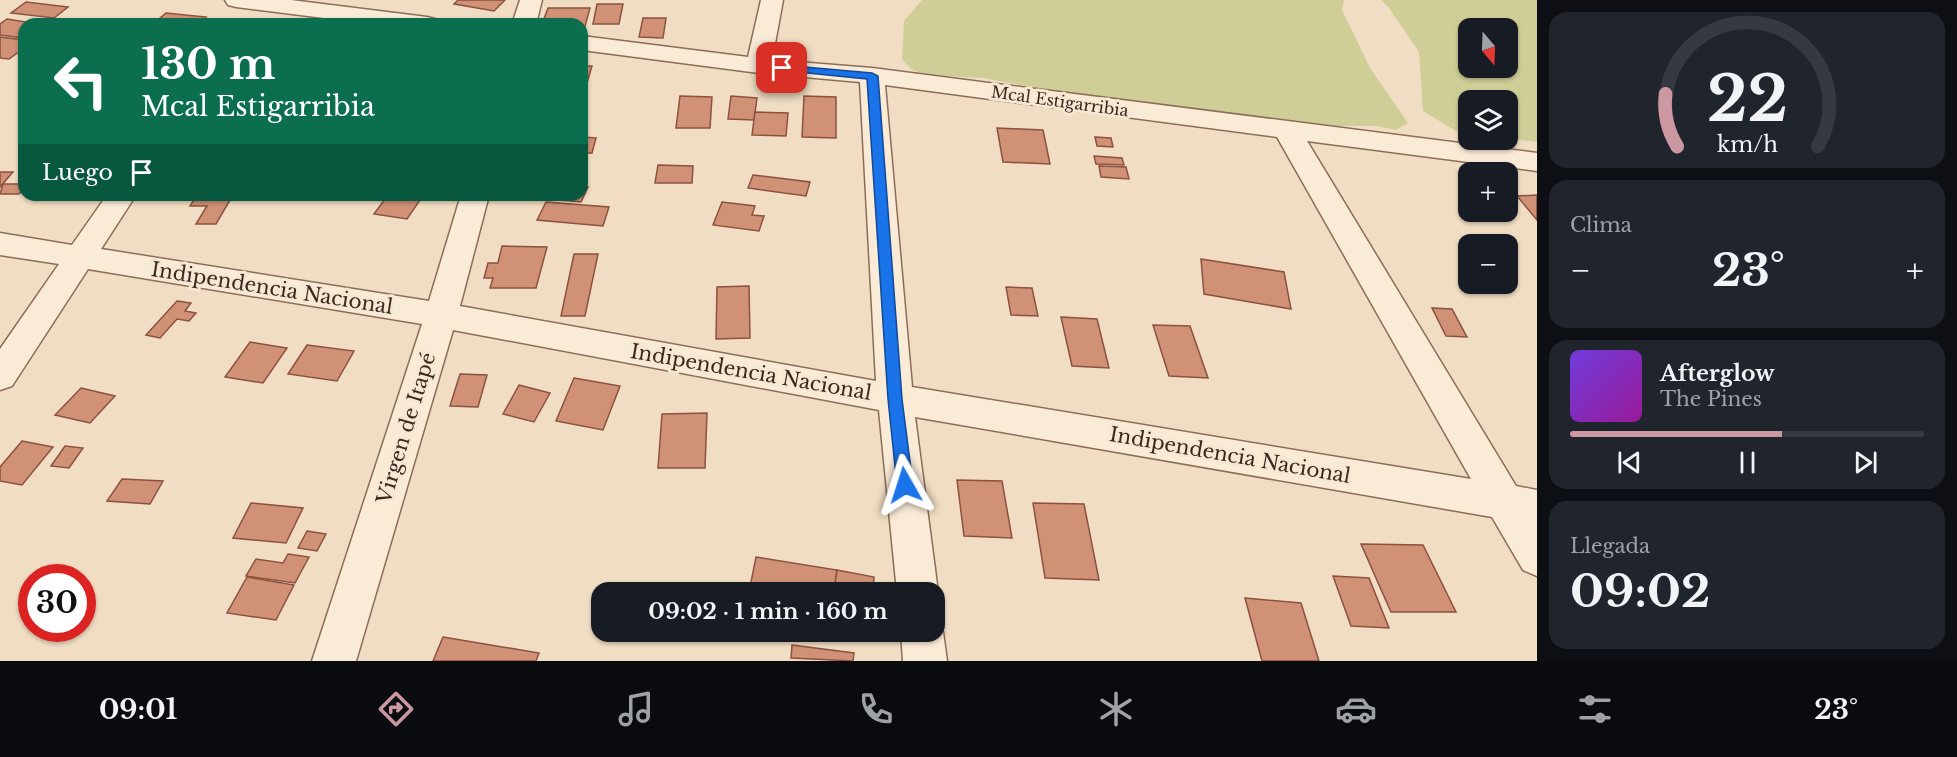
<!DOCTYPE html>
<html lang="es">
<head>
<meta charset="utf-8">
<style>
  body { margin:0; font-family:"Libre Baskerville",serif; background:#20242c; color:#f1f3f6; height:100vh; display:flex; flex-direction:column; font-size:22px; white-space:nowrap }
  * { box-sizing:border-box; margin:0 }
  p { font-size:20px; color:#9ea1a6 }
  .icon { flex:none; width:33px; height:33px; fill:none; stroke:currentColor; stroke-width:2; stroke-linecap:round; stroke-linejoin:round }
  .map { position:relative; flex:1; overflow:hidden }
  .side { display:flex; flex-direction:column; gap:12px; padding:12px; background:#0d0f14; width:420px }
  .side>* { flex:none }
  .banner { position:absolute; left:18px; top:18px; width:570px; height:183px; border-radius:18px; box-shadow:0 2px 4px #0004; background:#0b6e4f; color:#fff; overflow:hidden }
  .needle { width:39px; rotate:161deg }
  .fabs { position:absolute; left:1458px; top:18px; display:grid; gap:12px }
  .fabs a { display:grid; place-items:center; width:60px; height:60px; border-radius:12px; background:#171b24; box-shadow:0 2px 4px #0004; font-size:30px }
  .speed { position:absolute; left:18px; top:564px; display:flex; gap:12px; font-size:30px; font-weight:700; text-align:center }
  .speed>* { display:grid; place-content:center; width:78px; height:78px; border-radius:50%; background:#171b24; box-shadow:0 2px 4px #0004; line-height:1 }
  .speed .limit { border:9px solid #d22; background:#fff; color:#111 }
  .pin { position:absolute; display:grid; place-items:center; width:51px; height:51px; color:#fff; margin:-26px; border-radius:12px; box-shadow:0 3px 9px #0006 }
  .me { position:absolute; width:66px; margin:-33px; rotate:354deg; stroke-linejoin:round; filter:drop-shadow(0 0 4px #0008) }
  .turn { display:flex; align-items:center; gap:21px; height:126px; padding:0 24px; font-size:27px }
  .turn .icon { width:78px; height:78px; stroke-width:2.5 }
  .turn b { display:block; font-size:42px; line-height:51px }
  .then { display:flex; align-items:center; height:57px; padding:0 24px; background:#0003; gap:12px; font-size:22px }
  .big { font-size:45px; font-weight:800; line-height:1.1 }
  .side .card { flex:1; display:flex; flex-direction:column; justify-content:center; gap:9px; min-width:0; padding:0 21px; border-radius:18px; background:#20242c }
  .side .dial { align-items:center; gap:0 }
  .dial svg { height:156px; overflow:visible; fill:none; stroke:#363941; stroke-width:7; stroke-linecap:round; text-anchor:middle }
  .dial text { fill:#f1f3f6; stroke:none }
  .song { display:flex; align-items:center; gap:18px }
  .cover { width:72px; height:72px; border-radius:9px; background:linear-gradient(135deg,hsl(260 70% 55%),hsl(300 70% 35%)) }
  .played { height:6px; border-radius:3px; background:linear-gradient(90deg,#cb97a0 60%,#363941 60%) }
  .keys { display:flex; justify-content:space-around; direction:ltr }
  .heat { display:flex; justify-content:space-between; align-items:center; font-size:33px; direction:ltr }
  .trip { position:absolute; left:591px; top:582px; width:354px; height:60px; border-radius:18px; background:#171b24; box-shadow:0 2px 4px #0004; font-weight:800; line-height:60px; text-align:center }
  .menu { display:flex; height:96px; justify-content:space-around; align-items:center; background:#090b0e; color:#9ea1a6 }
  .menu .icon { width:42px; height:42px }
  .menu .selected { color:#cb97a0 }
  .menu b { font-size:27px; color:#f1f3f6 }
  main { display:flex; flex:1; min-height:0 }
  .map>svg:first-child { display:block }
  .green { fill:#cfce96; fill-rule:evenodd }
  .building { fill:#d09177; stroke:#8c523e; stroke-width:1.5 }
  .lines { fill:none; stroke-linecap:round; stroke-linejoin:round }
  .minor-casing { stroke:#8b6d59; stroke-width:3 }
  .minor { fill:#faebd7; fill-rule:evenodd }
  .route { fill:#1a73e8; stroke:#114b97; stroke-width:1.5 }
  .labels { text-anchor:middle; stroke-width:6; stroke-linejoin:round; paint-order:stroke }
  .far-street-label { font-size:16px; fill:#3b281e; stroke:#f7e8d3 }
  .street-label { font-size:20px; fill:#3b281e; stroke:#f7e8d3 }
</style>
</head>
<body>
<main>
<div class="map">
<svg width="1537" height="661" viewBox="0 0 1537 661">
  <rect width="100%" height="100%" fill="#f0ddc3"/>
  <g class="green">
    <path d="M922,0H1344L1342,10L1370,68L1408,123L1396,130L1376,126H1315L1089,103L1036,88L983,78L925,75L911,69L902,59L904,21Z"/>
    <path d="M1381,0H1537V142L1508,138V100H1468V133L1456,131L1423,111L1419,52L1389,8ZM1468,28H1508V68H1468Z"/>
  </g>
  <g class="building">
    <path d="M458,0H505L494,11L454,4Z"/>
    <path d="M26,2L68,7L54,18L11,13Z"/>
    <path d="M597,4H623L619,24H593Z"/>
    <path d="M548,8H590L584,30L582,24H542Z"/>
    <path d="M166,13L206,17L199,24H153Z"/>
    <path d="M643,18H666L663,38L639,37Z"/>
    <path d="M7,19L38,24H24L22,38L0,35V24Z"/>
    <path d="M0,37L24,40V48L9,59L0,58Z"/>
    <path d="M582,66H592L582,100Z"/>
    <path d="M680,96L712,97L710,128H676Z"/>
    <path d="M731,96L757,98L754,120L728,119Z"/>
    <path d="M804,96L836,97V138L802,137Z"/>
    <path d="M755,112L788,113L786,136L752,135Z"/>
    <path d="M997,128L1043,130L1050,164L1003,162Z"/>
    <path d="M582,137L596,138L592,153H582Z"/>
    <path d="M1095,137L1111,138L1113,147L1097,146Z"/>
    <path d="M1094,156L1122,158L1124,165L1096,164Z"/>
    <path d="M658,165L693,166L692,183H655Z"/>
    <path d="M1099,166L1126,167L1129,179L1101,177Z"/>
    <path d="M0,172H13L0,187Z"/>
    <path d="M753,175L810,182L806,196L748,188Z"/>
    <path d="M3,184H24V189L19,194H0Z"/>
    <path d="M582,187H588L581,202L561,200L563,195H582Z"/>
    <path d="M197,195H233L216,224H196L207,206H190Z"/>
    <path d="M388,195H389L420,200L407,219L374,214Z"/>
    <path d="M516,195H560L559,198Z"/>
    <path d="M1537,195V220L1517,196Z"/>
    <path d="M546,202L609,207L603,226L537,220Z"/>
    <path d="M722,202L755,206L752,215L764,216L759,231L713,225Z"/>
    <path d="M502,246L547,247L536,288H490L493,278H484L488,263H498Z"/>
    <path d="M574,254H598L585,316H561Z"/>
    <path d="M1201,259L1284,272L1291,309L1204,294Z"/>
    <path d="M749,286L750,338L716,339L717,287Z"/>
    <path d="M1006,287L1032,288L1038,316L1011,315Z"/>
    <path d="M177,301L191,303L185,311L196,313L189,321L177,319L160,338L146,335Z"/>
    <path d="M1432,308L1452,309L1467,337L1446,336Z"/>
    <path d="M1061,317L1097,319L1109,368L1072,366Z"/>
    <path d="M1153,325L1190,326L1208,378L1169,376Z"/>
    <path d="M250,342L287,348L263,383L225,377Z"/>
    <path d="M307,345L354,351L337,381L288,374Z"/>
    <path d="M460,374L487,375L478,407L450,406Z"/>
    <path d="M574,378L620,386L603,430L556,421Z"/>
    <path d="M519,385L550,393L534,422L503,414Z"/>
    <path d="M81,388L115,396L90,423L55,415Z"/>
    <path d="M707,413L705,468H658L662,414Z"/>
    <path d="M22,441L53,447L22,485L0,481V467Z"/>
    <path d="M65,446L83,448L69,468L51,466Z"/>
    <path d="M122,479L163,481L150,504L107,501Z"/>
    <path d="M957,480L1002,481L1012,538L964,536Z"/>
    <path d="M251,503L303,508L286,543L233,538Z"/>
    <path d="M1033,503L1084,504L1099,580L1045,578Z"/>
    <path d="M307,531L326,534L317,551L298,548Z"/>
    <path d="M1361,544L1423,545L1456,612H1391Z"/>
    <path d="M288,554L309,557L295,583L246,576L256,559L283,563Z"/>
    <path d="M756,557L837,570L834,592H749Z"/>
    <path d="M837,570L874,577L873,592H834Z"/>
    <path d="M1333,576L1369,578L1389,628L1351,626Z"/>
    <path d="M247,577L294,585L276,620L227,613Z"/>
    <path d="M1245,598L1301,603L1319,661H1262Z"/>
    <path d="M443,637L539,653L536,661H433Z"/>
    <path d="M792,645L854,653L853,661L791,658Z"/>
  </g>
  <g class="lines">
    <g class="minor-casing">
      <g id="minor">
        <path d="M225,0H291L427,17L435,19L439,24H372L236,7L228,5Z"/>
        <path d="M520,0H542L536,24H512Z"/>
        <path d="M761,0H783L772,60L872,68L1537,153V171L1307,141L1516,486L1537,490V576L1523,570L1492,517L915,417L938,592L934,599V592H897L879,410L453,330L356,661H312L422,324L88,269L12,386L0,390V349L59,264L0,255V233L72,245L107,195H136L101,249L429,301L461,195H489L460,306L876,381L860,82L759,73L582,50V36L748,57ZM885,85L1277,137L1471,479L912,387Z"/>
        <path d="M934,616L943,632L947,661H903L901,632H934Z"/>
      </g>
    </g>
    <use href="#minor" class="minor"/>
  </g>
  <path class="route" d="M782,65L872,73L878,76L902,399L913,485L910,490L905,492L899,490L897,485L888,399L867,79L778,70L776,68Z"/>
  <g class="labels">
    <g class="far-street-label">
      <text transform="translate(1060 101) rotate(8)" y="6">Mcal Estigarribia</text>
    </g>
    <g class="street-label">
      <text transform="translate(272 288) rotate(9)" y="7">Indipendencia Nacional</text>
      <text transform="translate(751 372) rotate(10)" y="7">Indipendencia Nacional</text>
      <text transform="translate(406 428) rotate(-73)" y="7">Virgen de Itapé</text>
      <text transform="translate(1230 455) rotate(10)" y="7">Indipendencia Nacional</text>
    </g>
  </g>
</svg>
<div class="fabs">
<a><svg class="needle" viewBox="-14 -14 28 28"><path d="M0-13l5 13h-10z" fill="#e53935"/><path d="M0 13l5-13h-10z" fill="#9ea1a6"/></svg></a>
<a><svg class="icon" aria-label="layers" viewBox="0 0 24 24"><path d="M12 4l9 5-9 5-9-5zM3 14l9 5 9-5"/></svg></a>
<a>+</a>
<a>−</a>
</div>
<div class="speed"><div class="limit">30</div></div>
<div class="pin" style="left:782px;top:68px;background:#d93025"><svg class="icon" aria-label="arrive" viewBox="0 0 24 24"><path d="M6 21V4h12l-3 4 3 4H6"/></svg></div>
<svg class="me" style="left:905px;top:485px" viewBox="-20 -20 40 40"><path d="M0-17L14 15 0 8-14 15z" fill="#1a73e8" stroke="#fff" stroke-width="4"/></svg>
<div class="trip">09:02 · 1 min · 160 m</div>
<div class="banner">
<div class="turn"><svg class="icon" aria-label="left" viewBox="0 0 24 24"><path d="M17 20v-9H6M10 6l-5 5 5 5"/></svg><div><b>130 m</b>Mcal Estigarribia</div></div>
<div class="then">Luego<svg class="icon" aria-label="arrive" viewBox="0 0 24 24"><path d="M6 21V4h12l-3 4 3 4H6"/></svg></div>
</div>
</div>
<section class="side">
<div class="card dial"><svg viewBox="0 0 100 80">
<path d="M14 69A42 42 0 1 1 86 69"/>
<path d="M14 69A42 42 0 0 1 8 42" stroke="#cb97a0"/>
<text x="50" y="56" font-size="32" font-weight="700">22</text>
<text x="50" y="72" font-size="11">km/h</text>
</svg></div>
<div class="card"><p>Clima</p>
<div class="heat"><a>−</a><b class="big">23°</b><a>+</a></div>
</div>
<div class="card">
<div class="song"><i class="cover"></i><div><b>Afterglow</b><p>The Pines</p></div></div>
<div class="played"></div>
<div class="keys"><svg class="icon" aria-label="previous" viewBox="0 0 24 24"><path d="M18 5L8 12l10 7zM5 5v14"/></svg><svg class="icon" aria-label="pause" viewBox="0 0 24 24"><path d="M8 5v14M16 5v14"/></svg><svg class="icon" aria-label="next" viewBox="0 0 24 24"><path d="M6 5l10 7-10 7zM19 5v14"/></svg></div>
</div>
<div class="card"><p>Llegada</p><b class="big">09:02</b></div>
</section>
</main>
<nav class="menu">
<b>09:01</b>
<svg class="icon selected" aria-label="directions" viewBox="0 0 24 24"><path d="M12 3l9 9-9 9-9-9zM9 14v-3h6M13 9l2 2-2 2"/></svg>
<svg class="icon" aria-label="music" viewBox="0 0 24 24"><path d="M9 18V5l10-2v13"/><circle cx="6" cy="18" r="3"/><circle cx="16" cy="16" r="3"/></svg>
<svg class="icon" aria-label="phone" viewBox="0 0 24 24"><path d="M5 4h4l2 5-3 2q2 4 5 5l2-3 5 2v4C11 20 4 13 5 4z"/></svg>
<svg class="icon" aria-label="climate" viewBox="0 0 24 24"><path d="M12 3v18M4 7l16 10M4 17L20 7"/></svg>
<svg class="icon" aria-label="car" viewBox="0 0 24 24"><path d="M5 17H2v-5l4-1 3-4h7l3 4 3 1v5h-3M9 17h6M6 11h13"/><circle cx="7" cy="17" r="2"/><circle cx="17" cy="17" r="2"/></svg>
<svg class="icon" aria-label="filters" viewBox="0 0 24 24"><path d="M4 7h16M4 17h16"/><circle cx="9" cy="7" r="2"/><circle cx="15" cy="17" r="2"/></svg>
<b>23°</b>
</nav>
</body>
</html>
